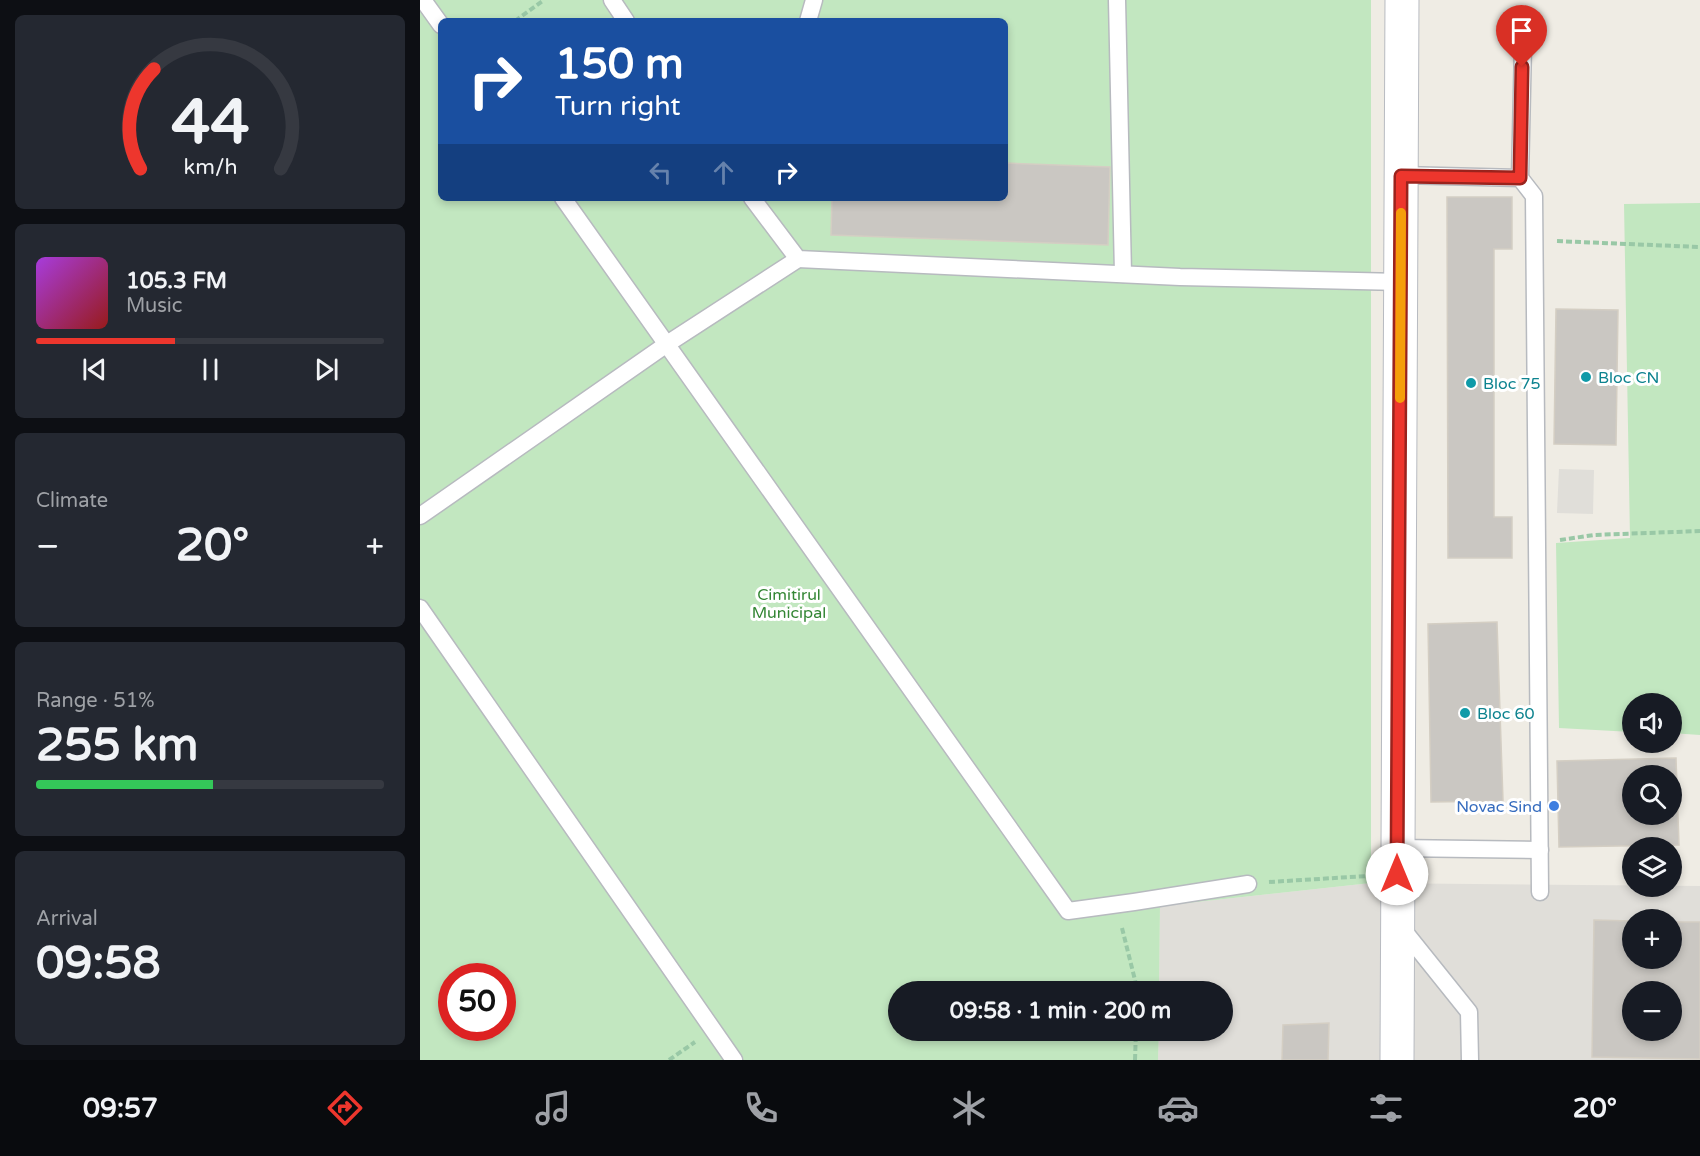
<!DOCTYPE html>
<html lang="en">
<head>
<meta charset="utf-8">
<style>
  body { margin:0; font-family:"Varela Round",sans-serif; background:#242831; color:#f1f3f6; height:100vh; display:flex; flex-direction:column; font-size:22px; white-space:nowrap }
  * { box-sizing:border-box; margin:0 }
  p { font-size:20px; color:#9ea1a6 }
  .icon { flex:none; width:33px; height:33px; fill:none; stroke:currentColor; stroke-width:2; stroke-linecap:round; stroke-linejoin:round }
  .map { position:relative; flex:1; overflow:hidden }
  .details { display:flex; flex-direction:column; gap:15px; padding:15px; background:#0d0f14; width:420px }
  .details>* { flex:none }
  .banner { position:absolute; left:18px; top:18px; width:570px; height:183px; border-radius:9px; box-shadow:0 3px 9px #0003; background:#1a4fa0; color:#fff; overflow:hidden }
  .buttons { position:absolute; left:1202px; top:693px; display:grid; gap:12px }
  .buttons a { display:grid; place-items:center; width:60px; height:60px; border-radius:50%; background:#171b24; box-shadow:0 3px 9px #0003; font-size:30px }
  .speed { position:absolute; left:18px; top:963px; display:flex; gap:12px; font-size:30px; font-weight:700; text-align:center }
  .speed>* { display:grid; place-content:center; width:78px; height:78px; border-radius:50%; background:#171b24; box-shadow:0 3px 9px #0003; line-height:1 }
  .speed .limit { border:9px solid #d22; background:#fff; color:#111 }
  .pin { position:absolute; display:grid; place-items:center; width:51px; height:51px; color:#fff; margin:-62px -26px; border-radius:50% 50% 50% 0; rotate:-45deg; box-shadow:0 0 6px #0007 }
  .pin .icon { rotate:45deg }
  .me { position:absolute; width:66px; margin:-33px; rotate:0deg; stroke-linejoin:round; filter:drop-shadow(0 0 4px #0008) }
  .turn { display:flex; align-items:center; gap:21px; height:126px; padding:0 18px; font-size:27px }
  .turn .icon { width:78px; height:78px; stroke-width:2.5 }
  .turn b { display:block; font-size:42px; line-height:51px }
  .lanes { display:flex; align-items:center; height:57px; padding:0 18px; background:#0003; justify-content:center; gap:30px; direction:ltr }
  .lanes .off { opacity:.35 }
  .big { font-size:45px; font-weight:700; line-height:1.1 }
  .details .tile { flex:1; display:flex; flex-direction:column; justify-content:center; gap:9px; min-width:0; padding:0 21px; border-radius:9px; background:#242831 }
  .details .dial { align-items:center; gap:0 }
  .dial svg { height:156px; overflow:visible; fill:none; stroke:#363941; stroke-width:7; stroke-linecap:round; text-anchor:middle }
  .dial text { fill:#f1f3f6; stroke:none }
  .song { display:flex; align-items:center; gap:18px }
  .cover { width:72px; height:72px; border-radius:9px; background:linear-gradient(135deg,hsl(280 70% 55%),hsl(0 70% 35%)) }
  .played { height:6px; border-radius:3px; background:linear-gradient(90deg,#ed362d 40%,#363941 40%) }
  .keys { display:flex; justify-content:space-around; direction:ltr }
  .heat { display:flex; justify-content:space-between; align-items:center; font-size:33px; direction:ltr }
  .charge { height:9px; border-radius:4px; background:linear-gradient(90deg,#34c759 51%,#363941 0) }
  .trip { position:absolute; left:468px; top:981px; width:345px; height:60px; border-radius:30px; background:#171b24; box-shadow:0 3px 9px #0003; font-weight:700; line-height:60px; text-align:center }
  .menu { display:flex; height:96px; justify-content:space-around; align-items:center; background:#090b0e; color:#9ea1a6 }
  .menu .icon { width:42px; height:42px }
  .menu .current { color:#ed362d }
  .menu b { font-size:27px; color:#f1f3f6 }
  main { display:flex; flex:1; min-height:0 }
  .map>svg:first-child { display:block }
  .industrial { fill:#e0ded9; fill-rule:evenodd }
  .green { fill:#c2e7c0; fill-rule:evenodd }
  .building { fill:#cac7c2; stroke:#d4cec3; stroke-width:1.5; fill-rule:evenodd }
  .lines { fill:none; stroke-linecap:round; stroke-linejoin:round }
  .service-casing { stroke:#b7babf; stroke-width:19 }
  .secondary-casing { stroke:#b8bbc1; stroke-width:35 }
  .path { stroke:#99c8a6; stroke-width:4; stroke-dasharray:6 3; stroke-linecap:butt }
  .service { stroke:#fff; stroke-width:16 }
  .secondary { stroke:#fff; stroke-width:33 }
  .route-casing { stroke:#9a231d; stroke-width:15 }
  .route { stroke:#ed362d; stroke-width:10 }
  .slow { stroke:#f59e0b; stroke-width:10 }
  .culture-dot { fill:#0f9aa8; stroke:#fff; stroke-width:2 }
  .shop-dot { fill:#3f7fe0; stroke:#fff; stroke-width:2 }
  .labels { text-anchor:middle; stroke-width:6; stroke-linejoin:round; paint-order:stroke }
  .culture-label { font-size:16px; fill:#0d838f; stroke:#fff; text-anchor:start }
  .park-label { font-size:16px; fill:#338634; stroke:#fff }
  .shop-label { font-size:16px; fill:#366cbe; stroke:#fff; text-anchor:end }
</style>
</head>
<body>
<main>
<section class="details">
<div class="tile dial"><svg viewBox="0 0 100 80">
<path d="M14 69A42 42 0 1 1 86 69"/>
<path d="M14 69A42 42 0 0 1 21 18" stroke="#ed362d"/>
<text x="50" y="56" font-size="32" font-weight="700">44</text>
<text x="50" y="72" font-size="11">km/h</text>
</svg></div>
<div class="tile">
<div class="song"><i class="cover"></i><div><b>105.3 FM</b><p>Music</p></div></div>
<div class="played"></div>
<div class="keys"><svg class="icon" aria-label="previous" viewBox="0 0 24 24"><path d="M18 5L8 12l10 7zM5 5v14"/></svg><svg class="icon" aria-label="pause" viewBox="0 0 24 24"><path d="M8 5v14M16 5v14"/></svg><svg class="icon" aria-label="next" viewBox="0 0 24 24"><path d="M6 5l10 7-10 7zM19 5v14"/></svg></div>
</div>
<div class="tile"><p>Climate</p>
<div class="heat"><a>−</a><b class="big">20°</b><a>+</a></div>
</div>
<div class="tile"><p>Range · 51%</p><b class="big">255 km</b><div class="charge"></div></div>
<div class="tile"><p>Arrival</p><b class="big">09:58</b></div>
</section>
<div class="map">
<svg width="1280" height="1060" viewBox="0 0 1280 1060">
  <rect width="100%" height="100%" fill="#efece4"/>
  <g class="industrial">
    <path d="M1139,469L1174,470L1173,514L1137,513Z"/>
    <path d="M951,883L1280,886V1060H738L739,1031L802,1030V992L739,991L740,906ZM1212,920H1251V958H1212ZM1212,992H1251V1030H1212Z"/>
  </g>
  <g class="green">
    <path d="M0,0H951V883L740,906L739,991L478,992V1030L739,1031L738,1060H0ZM21,21H585V198H21ZM32,976H82V1028H32Z"/>
    <path d="M1280,203V735L1251,733V704H1212V732L1139,728L1136,543L1210,538L1204,204Z"/>
  </g>
  <g class="building">
    <path d="M585,163L690,167L688,245L411,235L412,198H585Z"/>
    <path d="M1027,197H1092V249H1074V517H1092V558H1028Z"/>
    <path d="M1136,309L1198,310L1196,445L1134,444Z"/>
    <path d="M1077,622L1083,801L1011,802L1008,624Z"/>
    <path d="M1256,758L1259,845L1139,847L1137,761ZM1212,776H1251V814H1212Z"/>
    <path d="M1174,920L1212,921V958H1251V922H1280V1059L1172,1057ZM1212,992H1251V1030H1212Z"/>
    <path d="M909,1023L908,1060H862L863,1025Z"/>
  </g>
  <g class="lines">
    <g class="service-casing">
      <g id="service">
        <path d="M3,0L21,25"/>
        <path d="M192,0L206,21"/>
        <path d="M697,0L703,274"/>
        <path d="M388,21L394,0"/>
        <path d="M981,175L1100,178L1114,196L1120,892"/>
        <path d="M1100,178L1103,45"/>
        <path d="M143,198L648,911L714,902L828,884"/>
        <path d="M332,198L378,259L760,277L981,282"/>
        <path d="M0,516L247,344L378,259"/>
        <path d="M0,608L314,1060"/>
        <path d="M977,848L1120,850"/>
        <path d="M980,926L1049,1012L1050,1060"/>
      </g>
    </g>
    <g class="secondary-casing">
      <path id="secondary" d="M977,1060L982,0"/>
    </g>
    <g class="path">
      <path d="M95,21L124,0"/>
      <path d="M1137,241L1280,247"/>
      <path d="M1140,540L1174,535L1280,531"/>
      <path d="M849,882L947,876"/>
      <path d="M702,928L718,992"/>
      <path d="M249,1060L275,1042"/>
      <path d="M715,1060L716,1030"/>
    </g>
    <use href="#service" class="service"/>
    <use href="#secondary" class="secondary"/>
  </g>
  <g class="lines">
    <g class="route-casing">
      <path id="route" d="M977,874L981,176L1100,178L1102,67"/>
    </g>
    <use href="#route" class="route"/>
    <path class="slow" d="M980,398L981,213"/>
  </g>
  <g class="culture-dot">
    <circle cx="1166" cy="377" r="6"/>
    <circle cx="1051" cy="383" r="6"/>
    <circle cx="1045" cy="713" r="6"/>
  </g>
  <circle class="shop-dot" cx="1134" cy="806" r="6"/>
  <g class="labels">
    <g class="culture-label">
      <text x="1178" y="383">Bloc CN</text>
      <text x="1063" y="389">Bloc 75</text>
      <text x="1057" y="719">Bloc 60</text>
    </g>
    <g class="park-label">
      <text x="369" y="600">Cimitirul<tspan x="369" dy="18">Municipal</tspan></text>
    </g>
    <g class="shop-label">
      <text x="1122" y="812">Novac Sind</text>
    </g>
  </g>
</svg>
<div class="buttons">
<a><svg class="icon" aria-label="sound" viewBox="0 0 24 24"><path d="M4 9h4l5-4v14l-5-4H4zM17 9q2 3 0 6"/></svg></a>
<a><svg class="icon" aria-label="search" viewBox="0 0 24 24"><circle cx="10" cy="10" r="6"/><path d="M15 15l6 6"/></svg></a>
<a><svg class="icon" aria-label="layers" viewBox="0 0 24 24"><path d="M12 4l9 5-9 5-9-5zM3 14l9 5 9-5"/></svg></a>
<a>+</a>
<a>−</a>
</div>
<div class="speed"><div class="limit">50</div></div>
<div class="pin" style="left:1102px;top:67px;background:#d93025"><svg class="icon" aria-label="arrive" viewBox="0 0 24 24"><path d="M6 21V4h12l-3 4 3 4H6"/></svg></div>
<svg class="me" style="left:977px;top:874px" viewBox="-20 -20 40 40"><circle r="19" fill="#fff"/><path d="M0-13L10 11 0 6-10 11z" fill="#ed362d"/></svg>
<div class="trip">09:58 · 1 min · 200 m</div>
<div class="banner">
<div class="turn"><svg class="icon" aria-label="right" viewBox="0 0 24 24"><path d="M7 20v-9h11M14 6l5 5-5 5"/></svg><div><b>150 m</b>Turn right</div></div>
<div class="lanes"><svg class="icon off" aria-label="left" viewBox="0 0 24 24"><path d="M17 20v-9H6M10 6l-5 5 5 5"/></svg><svg class="icon off" aria-label="ahead" viewBox="0 0 24 24"><path d="M12 20V5M6 11l6-6 6 6"/></svg><svg class="icon" aria-label="right" viewBox="0 0 24 24"><path d="M7 20v-9h11M14 6l5 5-5 5"/></svg></div>
</div>
</div>
</main>
<nav class="menu">
<b>09:57</b>
<svg class="icon current" aria-label="directions" viewBox="0 0 24 24"><path d="M12 3l9 9-9 9-9-9zM9 14v-3h6M13 9l2 2-2 2"/></svg>
<svg class="icon" aria-label="music" viewBox="0 0 24 24"><path d="M9 18V5l10-2v13"/><circle cx="6" cy="18" r="3"/><circle cx="16" cy="16" r="3"/></svg>
<svg class="icon" aria-label="phone" viewBox="0 0 24 24"><path d="M5 4h4l2 5-3 2q2 4 5 5l2-3 5 2v4C11 20 4 13 5 4z"/></svg>
<svg class="icon" aria-label="climate" viewBox="0 0 24 24"><path d="M12 3v18M4 7l16 10M4 17L20 7"/></svg>
<svg class="icon" aria-label="car" viewBox="0 0 24 24"><path d="M5 17H2v-5l4-1 3-4h7l3 4 3 1v5h-3M9 17h6M6 11h13"/><circle cx="7" cy="17" r="2"/><circle cx="17" cy="17" r="2"/></svg>
<svg class="icon" aria-label="filters" viewBox="0 0 24 24"><path d="M4 7h16M4 17h16"/><circle cx="9" cy="7" r="2"/><circle cx="15" cy="17" r="2"/></svg>
<b>20°</b>
</nav>
</body>
</html>
